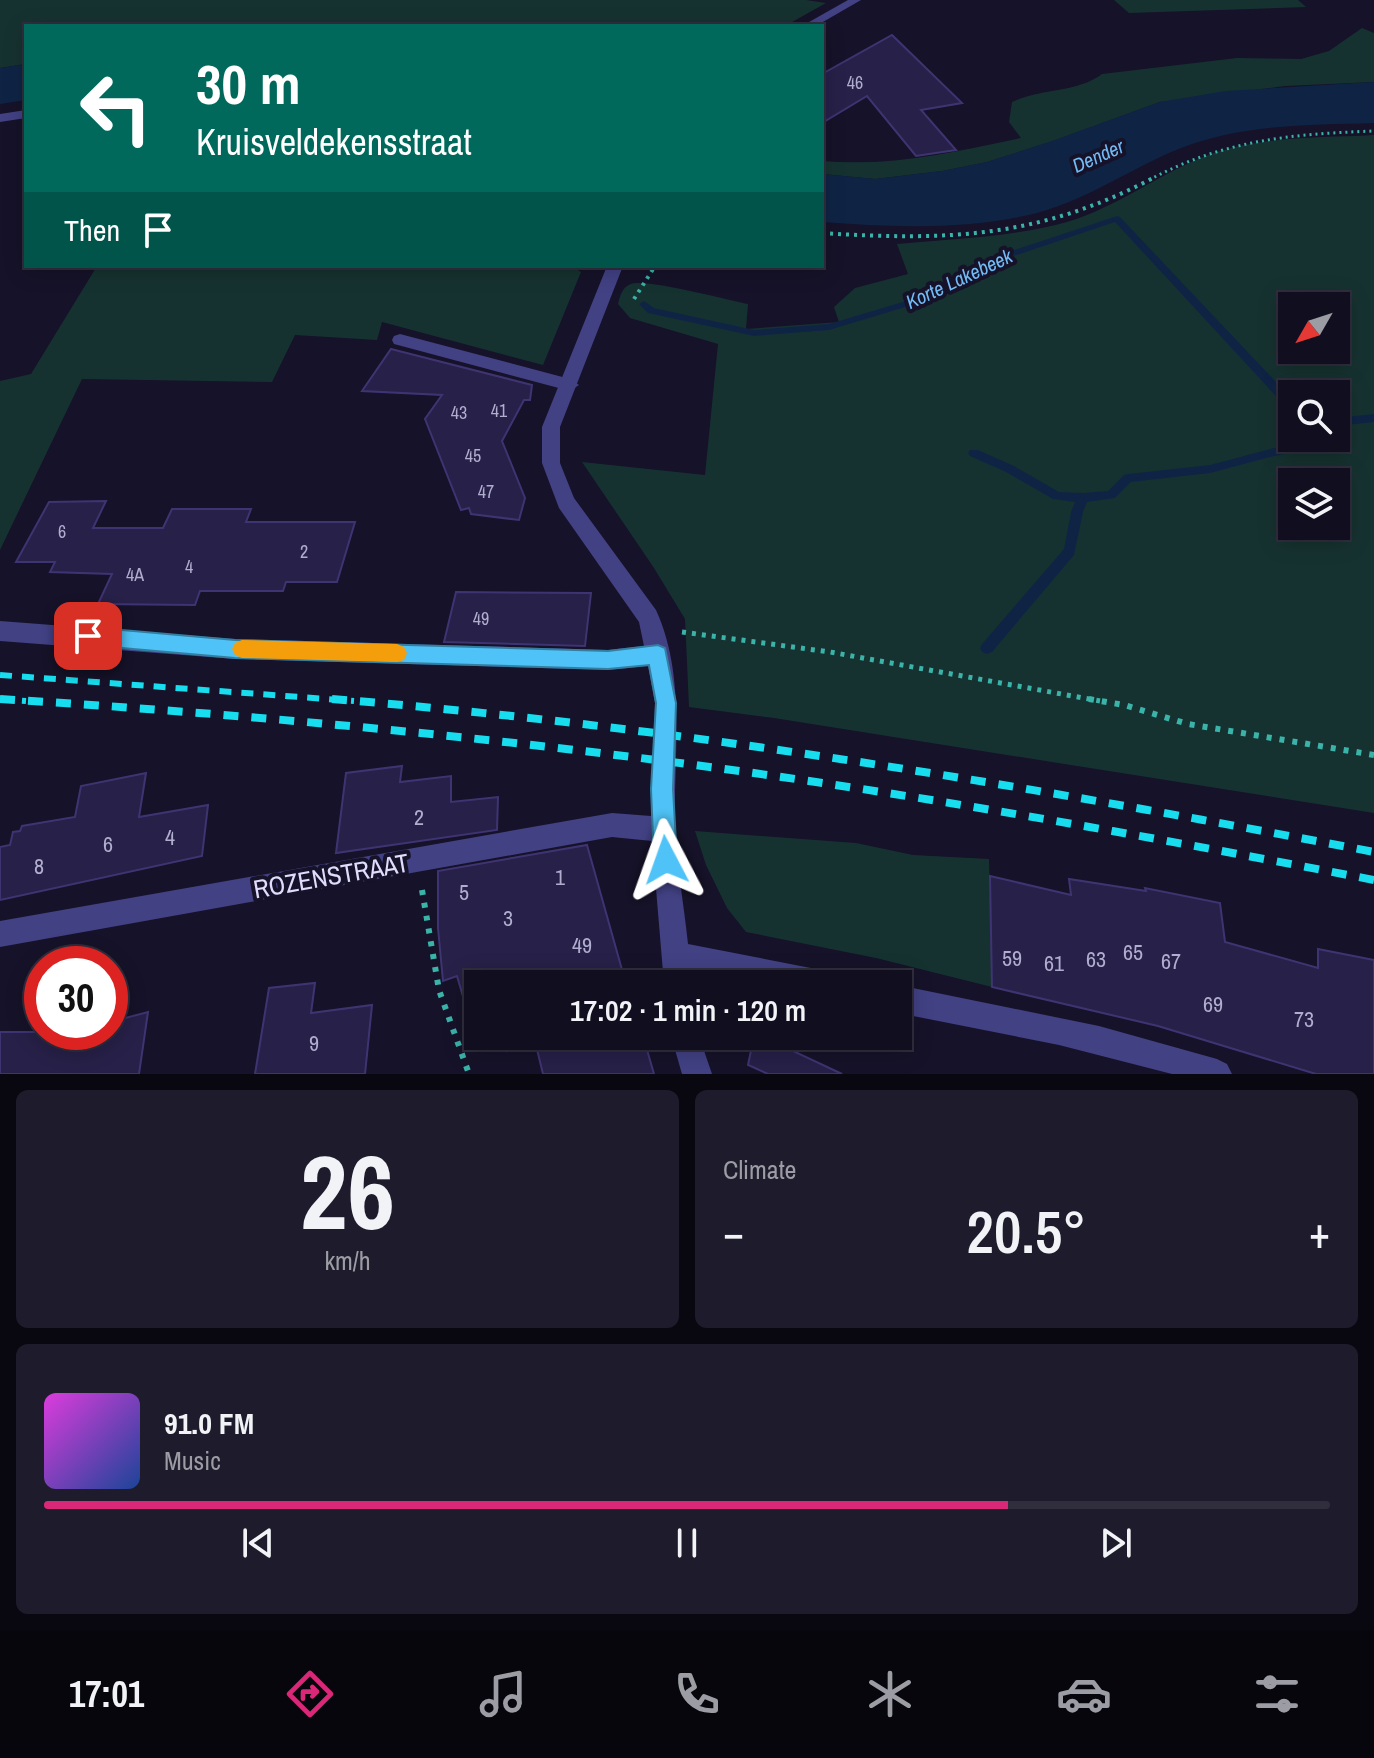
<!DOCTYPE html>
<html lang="en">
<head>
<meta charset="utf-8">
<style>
  body { margin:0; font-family:"Archivo Narrow",sans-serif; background:#1e1c2c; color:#f1f3f6; height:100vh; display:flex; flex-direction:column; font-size:30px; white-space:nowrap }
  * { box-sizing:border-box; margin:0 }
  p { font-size:26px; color:#9c9ca4 }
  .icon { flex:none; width:44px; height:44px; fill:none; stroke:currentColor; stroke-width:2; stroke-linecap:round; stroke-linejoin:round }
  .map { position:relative; height:1074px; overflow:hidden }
  .panel { display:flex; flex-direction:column; gap:16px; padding:16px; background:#090811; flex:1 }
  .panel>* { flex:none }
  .hud { position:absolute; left:24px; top:24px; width:800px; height:244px; border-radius:0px; box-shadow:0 4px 20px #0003,0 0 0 2px #302e3d; background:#00695c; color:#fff; overflow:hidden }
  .needle { width:52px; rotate:231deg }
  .buttons { position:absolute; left:1278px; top:292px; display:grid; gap:16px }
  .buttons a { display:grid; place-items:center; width:72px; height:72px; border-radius:0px; background:#100e1f; box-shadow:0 4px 20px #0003,0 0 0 2px #302e3d; font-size:40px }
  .speed { position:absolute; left:24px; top:946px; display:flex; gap:16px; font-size:40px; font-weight:700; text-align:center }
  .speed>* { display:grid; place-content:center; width:104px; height:104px; border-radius:50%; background:#100e1f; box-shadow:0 4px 20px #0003,0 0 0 2px #302e3d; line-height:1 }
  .speed .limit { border:12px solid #d22; background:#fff; color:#111 }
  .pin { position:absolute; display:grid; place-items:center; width:68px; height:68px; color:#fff; margin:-34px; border-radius:16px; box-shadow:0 4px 12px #0006 }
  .me { position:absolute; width:88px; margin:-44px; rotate:356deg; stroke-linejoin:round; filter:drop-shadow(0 0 6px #0008) }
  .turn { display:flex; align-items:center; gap:28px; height:168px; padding:0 40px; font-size:36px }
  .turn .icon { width:104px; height:104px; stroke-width:2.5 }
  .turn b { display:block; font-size:56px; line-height:68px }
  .then { display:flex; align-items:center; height:76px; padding:0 40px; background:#0003; gap:16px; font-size:30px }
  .big { font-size:60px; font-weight:600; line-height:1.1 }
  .panel .card { flex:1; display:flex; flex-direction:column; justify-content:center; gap:12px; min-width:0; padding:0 28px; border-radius:12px; background:#1e1c2c }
  .panel .dial { align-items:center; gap:0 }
  .dial b { font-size:104px; line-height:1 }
  .song { display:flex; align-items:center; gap:24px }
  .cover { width:96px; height:96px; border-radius:12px; background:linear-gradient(135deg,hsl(300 70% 55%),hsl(220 70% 35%)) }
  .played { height:8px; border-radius:4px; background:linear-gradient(90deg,#db2777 75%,#302e3d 75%) }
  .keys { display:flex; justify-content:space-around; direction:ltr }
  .heat { display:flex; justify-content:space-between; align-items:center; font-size:44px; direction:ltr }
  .panel .tiles { flex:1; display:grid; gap:16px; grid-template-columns:1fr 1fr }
  .card:last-child { grid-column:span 2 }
  .trip { position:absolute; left:464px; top:970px; width:448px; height:80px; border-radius:0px; background:#100e1f; box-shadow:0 4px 20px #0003,0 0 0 2px #302e3d; font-weight:600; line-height:80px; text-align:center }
  .tabs { display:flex; height:128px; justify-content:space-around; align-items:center; background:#06060c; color:#9c9ca4 }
  .tabs .icon { width:56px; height:56px }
  .tabs .active { color:#db2777 }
  .tabs b { font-size:36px; color:#f1f3f6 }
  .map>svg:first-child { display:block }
  .green { fill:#163230; fill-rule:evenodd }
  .water { fill:#0f2445 }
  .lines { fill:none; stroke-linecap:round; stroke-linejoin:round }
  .stream { fill:#0f2445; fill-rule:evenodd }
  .building { fill:#272048; stroke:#3f3472; stroke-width:2 }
  .path-far3 { stroke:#3ab3a9; stroke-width:3; stroke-dasharray:2 4; stroke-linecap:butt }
  .path-far2 { stroke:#3ab3a9; stroke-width:4; stroke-dasharray:3 5; stroke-linecap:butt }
  .path-far1 { stroke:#3ab3a9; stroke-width:5; stroke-dasharray:4 6; stroke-linecap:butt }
  .path { stroke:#3ab3a9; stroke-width:6; stroke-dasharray:5 8; stroke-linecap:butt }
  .lane { fill:#424184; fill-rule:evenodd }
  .street { fill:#424184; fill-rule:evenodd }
  .rail-far1 { stroke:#17ddee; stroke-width:6; stroke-dasharray:12 10; stroke-linecap:butt }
  .rail { stroke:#17ddee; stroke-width:8; stroke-dasharray:15 13; stroke-linecap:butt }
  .route { fill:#4fc3f7; stroke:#337fa1; stroke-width:2 }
  .slow { fill:#f59e0b }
  .labels { text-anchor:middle; stroke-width:8; stroke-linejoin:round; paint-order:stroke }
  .number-label { font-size:18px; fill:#b1adcf }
  .far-water-label { font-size:20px; font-style:italic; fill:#72bbf5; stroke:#161229 }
  .near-number-label { font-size:22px; fill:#b1adcf }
  .near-street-label { font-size:26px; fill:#dfdcfc; stroke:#161229 }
</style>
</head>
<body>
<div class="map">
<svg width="1374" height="1074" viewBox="0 0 1374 1074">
  <rect width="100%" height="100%" fill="#161229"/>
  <g class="green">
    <path d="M0,0H806L826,3L785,26H26V64L0,68Z"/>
    <path d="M1114,0H1298L1306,7L1129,13Z"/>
    <path d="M1362,28L1374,33V82L1285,86L1160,102L1053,141L987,162L942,171L875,179L822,174V161C890,167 955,152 1021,138L1009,122L1012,102C1041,88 1077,93 1102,74L1237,58L1301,59L1329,51Z"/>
    <path d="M1374,135V813L774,718L689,707L685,619L654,568L582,462L705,475L718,344L630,318L618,304C620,296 622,287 631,284C646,278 727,300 748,304L746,329L839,322L834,307L855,288L908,274L897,244C953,239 1013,237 1067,222C1118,207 1161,172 1211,154C1262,136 1320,138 1374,135ZM1292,306H1336V350H1292ZM1292,394H1336V438H1292ZM1292,482H1336V526H1292Z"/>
    <path d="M97,266H572L581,272L543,365L382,322L377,340L295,335L272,382L82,379L0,550V381L31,374Z"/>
    <path d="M695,831L856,843L913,855L989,859L992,987L876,958L746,932L727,908L706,865Z"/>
  </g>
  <g class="water">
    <path d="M26,64V100L0,104V68Z"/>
    <path d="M1374,82V123C1313,125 1250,124 1192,144C1134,164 1085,204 1024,216C959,230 888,227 822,222V174L875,179L942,171L987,162L1052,141L1160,102L1225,91Z"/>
  </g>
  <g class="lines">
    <g class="stream">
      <path d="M1117,216L1120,217L1292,399V410L1288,409L1115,222L999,261L922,302L829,330L754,336L648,313L639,304L644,301L654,308L754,330L829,324L916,298L993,257Z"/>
      <path d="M1374,414V422L1336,426V418Z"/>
      <path d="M1304,438H1314L1313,449L1274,456L1210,473L1131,482L1115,498L1087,502L1083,512L1074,555L992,652L987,654L982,652L980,648L982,644L1064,549L1071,512L1075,502L1053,499L1006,472L970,456L968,453L970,450H978L1014,466L1059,492L1083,493L1108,491L1124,475L1128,474L1210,465L1274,448L1303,443Z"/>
    </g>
  </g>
  <g class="building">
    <path d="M892,35L962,103L921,110L956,150L916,156L867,96L822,123V74Z"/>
    <path d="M391,349L532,385L530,400H524L502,441L525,498L519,520L471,514L469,508L461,510L425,419L442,395L362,391Z"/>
    <path d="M106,501L93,528H163L172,509H251L246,522H355L337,582H286L283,591H200L195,605L98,604L112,574L50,572L55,562H16L49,502Z"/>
    <path d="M456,592L591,593L585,646L444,642Z"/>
    <path d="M402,766L400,782L451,776V802L498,797L497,830L336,853L346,773Z"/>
    <path d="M146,773L139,817L208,805L202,856L0,900V847L10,845L13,832L20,831L22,826L75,817L81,786Z"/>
    <path d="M587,845L626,984H478V1032L474,1034L457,976L443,981L438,928V871Z"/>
    <path d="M990,876L1071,895L1069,879L1146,891L1145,888L1220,903L1225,942L1318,968V949L1374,960V1074H1316L1158,1026L992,987Z"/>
    <path d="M315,983L311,1013L372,1005L365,1074H255L269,988Z"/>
    <path d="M148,1012L139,1074H0V1032H110V1022Z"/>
    <path d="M504,1036H643L654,1074H543L534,1037L507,1051Z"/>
    <path d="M754,1036H761L842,1074H768L748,1065Z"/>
  </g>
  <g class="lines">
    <path class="path-far3" d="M1149,180C1224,140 1291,134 1374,131"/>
    <g class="path-far2">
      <path d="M822,233C948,241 1039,238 1153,178"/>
      <path d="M634,299L655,266"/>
    </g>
    <path class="path-far1" d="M682,632L830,652L1100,701"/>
    <g class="path">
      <path d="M1089,699L1124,705L1188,724L1374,755"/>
      <path d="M422,890L439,990L469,1074"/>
    </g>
    <path class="lane" d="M400,334L570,379L579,385L570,391L394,344L392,340L394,336Z"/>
    <g class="street">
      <path d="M848,0H861L816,26H802Z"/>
      <path d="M26,110V118L0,122V114Z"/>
      <path d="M607,266H623L560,427V463L574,498L656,610C687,678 673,756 675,828C677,867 684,906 688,944L821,970L831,974L835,984H752L691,972L692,984H664L652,841L612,837L0,947V921L612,813L651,816L655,703L648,666L608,670L235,659L0,641V621L235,639L608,650L644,646L639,622L559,508L542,463V427Z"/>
      <path d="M898,985L1099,1026L1217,1059L1227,1064L1232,1074H1172L1059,1045L898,1013Z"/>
      <path d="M671,1036H699L712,1074H682Z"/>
    </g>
    <g class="rail-far1">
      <path d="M0,675L354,701"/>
      <path d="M0,699L26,701"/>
    </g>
    <g class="rail">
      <path d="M0,699C230,713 458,734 687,764C917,794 1146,836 1374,880"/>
      <path d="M332,699C682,727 1029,786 1374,852"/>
    </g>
  </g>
  <path class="route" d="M88,627L235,640L608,651L658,645L665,648L676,703L673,789L677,860L674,869L666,872L657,869L654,860L651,789L656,703L649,665L608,669L235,658L88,645L81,642L79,636L81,630Z"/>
  <path class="slow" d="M242,640L397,644L404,647L407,653L404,660L397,662L242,658L235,655L232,649L235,643Z"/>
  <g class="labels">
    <g class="number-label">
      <text x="855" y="89">46</text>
      <text x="499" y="417">41</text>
      <text x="459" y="419">43</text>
      <text x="473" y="462">45</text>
      <text x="486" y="498">47</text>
      <text x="62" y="538">6</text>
      <text x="304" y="558">2</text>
      <text x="189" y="573">4</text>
      <text x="135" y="581">4A</text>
      <text x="481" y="625">49</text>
    </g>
    <g class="far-water-label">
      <text transform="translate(1098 156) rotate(-24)" y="7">Dender</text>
      <text transform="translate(959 279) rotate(-25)" y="7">Korte Lakebeek</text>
    </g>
    <g class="near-number-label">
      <text x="419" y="825">2</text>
      <text x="170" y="845">4</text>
      <text x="108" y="852">6</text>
      <text x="39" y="874">8</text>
      <text x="560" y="885">1</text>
      <text x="464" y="900">5</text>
      <text x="508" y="926">3</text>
      <text x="582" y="953">49</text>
      <text x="1133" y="960">65</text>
      <text x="1012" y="966">59</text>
      <text x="1096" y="967">63</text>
      <text x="1171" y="969">67</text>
      <text x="1054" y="971">61</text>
      <text x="1213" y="1012">69</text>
      <text x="1304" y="1027">73</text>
      <text x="314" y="1051">9</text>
    </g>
    <g class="near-street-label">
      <text transform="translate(331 876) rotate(-10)" y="9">ROZENSTRAAT</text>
    </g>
  </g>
</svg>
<div class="buttons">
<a><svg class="needle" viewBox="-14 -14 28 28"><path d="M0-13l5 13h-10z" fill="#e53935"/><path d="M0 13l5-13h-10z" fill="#9c9ca4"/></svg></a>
<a><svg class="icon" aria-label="search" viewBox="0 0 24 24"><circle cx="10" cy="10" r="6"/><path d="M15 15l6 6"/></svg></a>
<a><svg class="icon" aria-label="layers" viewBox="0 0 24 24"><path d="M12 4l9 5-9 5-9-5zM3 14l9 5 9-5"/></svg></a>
</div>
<div class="speed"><div class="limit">30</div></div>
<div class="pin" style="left:88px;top:636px;background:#d93025"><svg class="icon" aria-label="arrive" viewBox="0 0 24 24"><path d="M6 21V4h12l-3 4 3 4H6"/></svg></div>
<svg class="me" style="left:666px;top:860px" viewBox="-20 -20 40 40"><path d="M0-17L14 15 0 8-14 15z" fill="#4fc3f7" stroke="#fff" stroke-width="4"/></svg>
<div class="trip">17:02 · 1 min · 120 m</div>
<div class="hud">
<div class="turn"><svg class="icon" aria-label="left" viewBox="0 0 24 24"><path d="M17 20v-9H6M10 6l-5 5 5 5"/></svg><div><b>30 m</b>Kruisveldekensstraat</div></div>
<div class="then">Then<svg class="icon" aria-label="arrive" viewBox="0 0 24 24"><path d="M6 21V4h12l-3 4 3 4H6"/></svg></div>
</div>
</div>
<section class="panel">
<div class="tiles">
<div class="card dial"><b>26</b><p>km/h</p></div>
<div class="card"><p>Climate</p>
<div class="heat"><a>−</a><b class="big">20.5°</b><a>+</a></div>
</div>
<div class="card">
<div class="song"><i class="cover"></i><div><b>91.0 FM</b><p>Music</p></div></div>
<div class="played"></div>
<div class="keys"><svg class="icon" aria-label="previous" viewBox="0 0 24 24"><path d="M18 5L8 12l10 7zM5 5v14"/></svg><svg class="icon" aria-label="pause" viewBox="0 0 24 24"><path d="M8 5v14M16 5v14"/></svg><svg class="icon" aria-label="next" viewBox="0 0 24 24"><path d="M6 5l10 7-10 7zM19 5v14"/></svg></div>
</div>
</div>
</section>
<nav class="tabs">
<b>17:01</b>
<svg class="icon active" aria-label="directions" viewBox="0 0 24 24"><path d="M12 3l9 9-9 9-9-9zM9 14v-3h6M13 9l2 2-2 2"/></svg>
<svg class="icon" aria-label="music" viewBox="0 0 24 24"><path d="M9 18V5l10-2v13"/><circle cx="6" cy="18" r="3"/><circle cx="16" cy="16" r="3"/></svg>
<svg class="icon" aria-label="phone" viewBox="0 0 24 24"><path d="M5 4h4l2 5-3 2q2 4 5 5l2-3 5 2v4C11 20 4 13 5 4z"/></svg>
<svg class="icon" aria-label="climate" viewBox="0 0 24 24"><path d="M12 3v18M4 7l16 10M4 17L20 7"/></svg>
<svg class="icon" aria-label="car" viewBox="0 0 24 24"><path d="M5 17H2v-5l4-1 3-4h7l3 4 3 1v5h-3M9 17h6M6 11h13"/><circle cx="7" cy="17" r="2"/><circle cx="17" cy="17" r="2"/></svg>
<svg class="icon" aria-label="filters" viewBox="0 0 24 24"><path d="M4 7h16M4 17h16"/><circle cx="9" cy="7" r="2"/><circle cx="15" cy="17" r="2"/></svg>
</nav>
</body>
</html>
